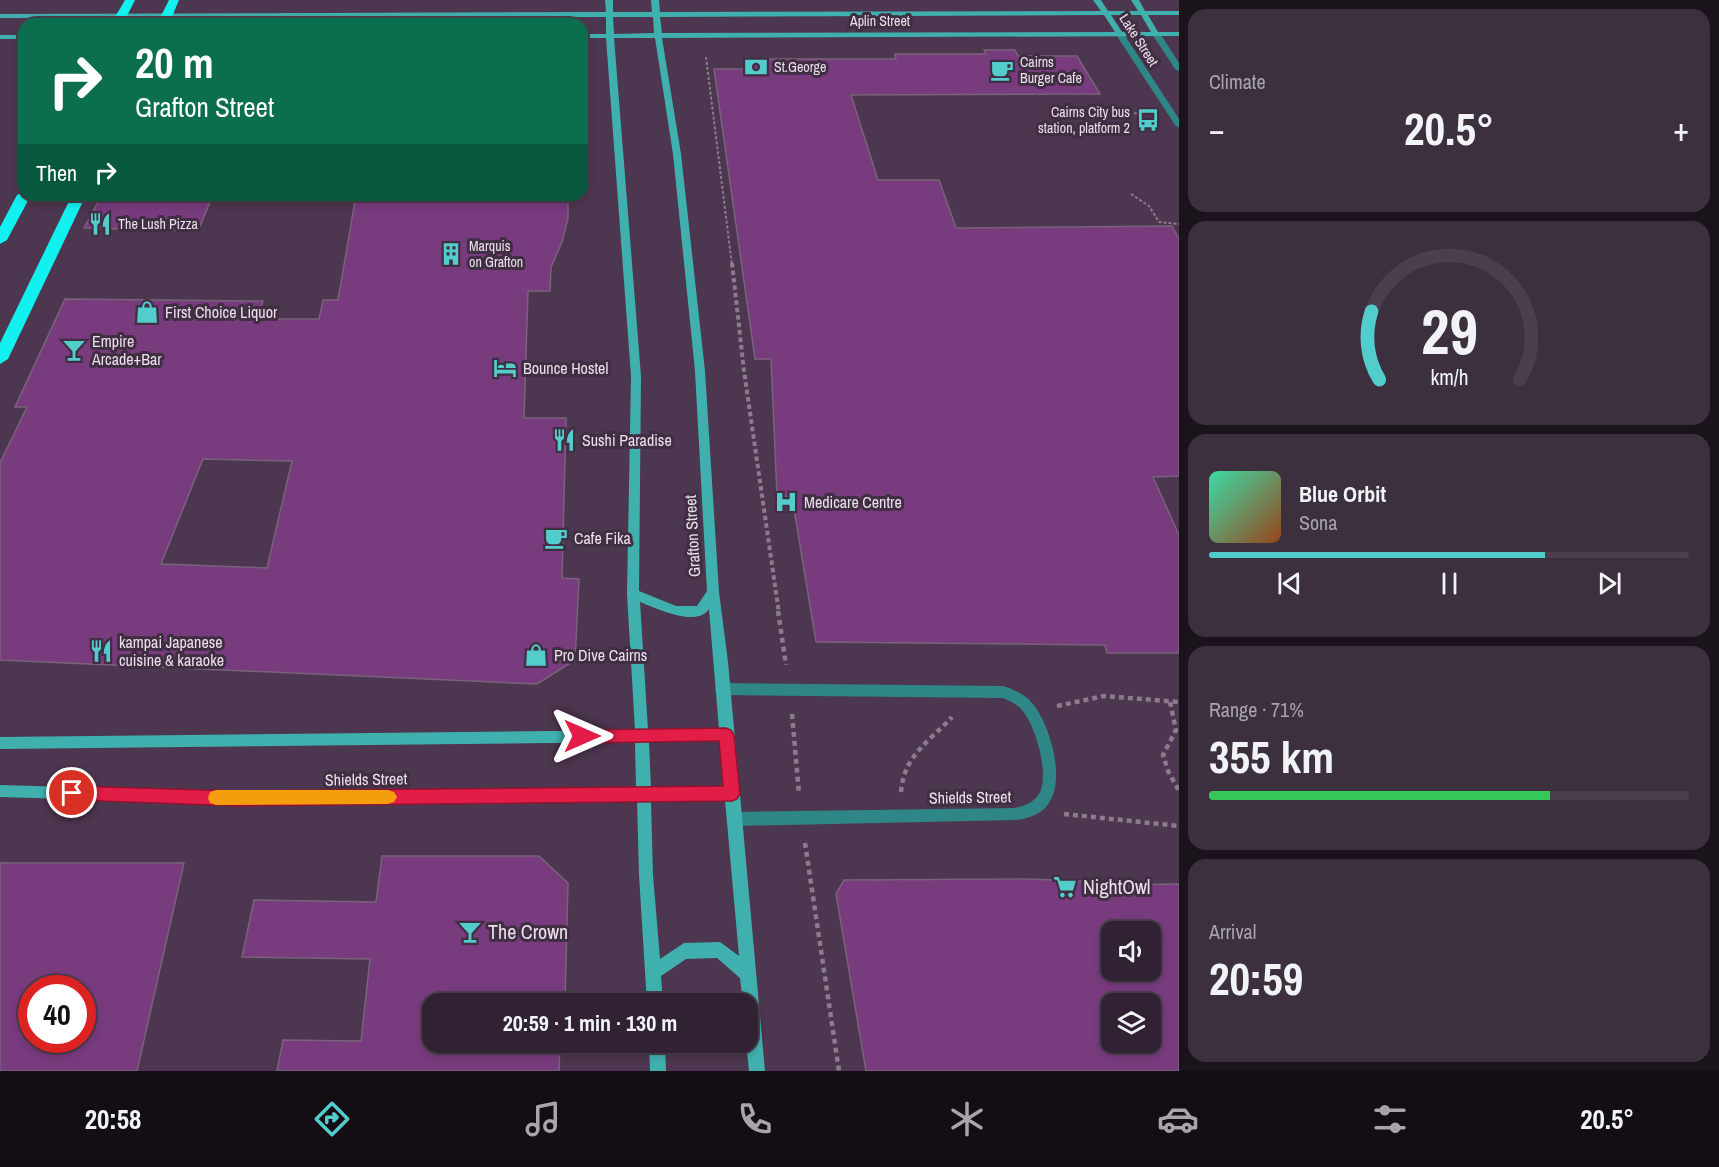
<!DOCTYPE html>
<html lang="en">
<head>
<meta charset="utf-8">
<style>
  body { margin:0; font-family:"Archivo Narrow",sans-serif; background:#3c2f3e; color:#f1f3f6; height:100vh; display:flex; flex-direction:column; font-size:22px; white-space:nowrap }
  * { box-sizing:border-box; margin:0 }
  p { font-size:20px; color:#a8a4ac }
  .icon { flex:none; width:33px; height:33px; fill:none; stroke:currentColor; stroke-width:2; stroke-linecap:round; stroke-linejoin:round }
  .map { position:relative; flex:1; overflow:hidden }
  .details { display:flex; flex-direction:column; gap:9px; padding:9px; background:#1a131c; width:540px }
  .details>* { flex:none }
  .banner { position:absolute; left:18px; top:18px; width:570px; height:183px; border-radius:18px; box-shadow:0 3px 9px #0003,0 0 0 2px #4b3f4d; background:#0b6e4f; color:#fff; overflow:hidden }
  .fabs { position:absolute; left:1101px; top:921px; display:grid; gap:12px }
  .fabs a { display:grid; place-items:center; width:60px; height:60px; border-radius:12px; background:#302232; box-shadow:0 3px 9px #0003,0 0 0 2px #4b3f4d; font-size:30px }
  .speed { position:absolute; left:18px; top:975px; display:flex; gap:12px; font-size:30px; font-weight:700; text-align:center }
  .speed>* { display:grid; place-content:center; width:78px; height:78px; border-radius:50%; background:#302232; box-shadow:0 3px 9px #0003,0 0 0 2px #4b3f4d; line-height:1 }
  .speed .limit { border:9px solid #d22; background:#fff; color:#111 }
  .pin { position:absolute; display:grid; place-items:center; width:51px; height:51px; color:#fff; margin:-26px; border:3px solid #fff; border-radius:50%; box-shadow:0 2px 6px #0007 }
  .me { position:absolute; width:66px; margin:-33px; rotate:90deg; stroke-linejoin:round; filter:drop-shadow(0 0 4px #0008) }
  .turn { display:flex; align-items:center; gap:21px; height:126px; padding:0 18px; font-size:27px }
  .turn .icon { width:78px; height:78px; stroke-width:2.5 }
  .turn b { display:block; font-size:42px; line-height:51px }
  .then { display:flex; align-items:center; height:57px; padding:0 18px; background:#0003; gap:12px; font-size:22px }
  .big { font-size:45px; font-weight:800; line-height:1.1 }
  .details .tile { flex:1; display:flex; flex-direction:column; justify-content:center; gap:9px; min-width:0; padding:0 21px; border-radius:18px; background:#3c2f3e }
  .details .dial { align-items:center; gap:0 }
  .dial svg { height:156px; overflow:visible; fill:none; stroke:#4b3f4d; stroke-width:7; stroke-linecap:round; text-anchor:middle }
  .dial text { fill:#f1f3f6; stroke:none }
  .song { display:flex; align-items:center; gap:18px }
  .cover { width:72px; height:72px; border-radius:9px; background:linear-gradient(135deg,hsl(160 70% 55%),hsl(20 70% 35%)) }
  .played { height:6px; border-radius:3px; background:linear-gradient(90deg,#52cdcc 70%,#4b3f4d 70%) }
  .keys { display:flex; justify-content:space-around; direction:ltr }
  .heat { display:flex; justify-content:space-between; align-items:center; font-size:33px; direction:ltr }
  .charge { height:9px; border-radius:4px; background:linear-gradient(90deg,#34c759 71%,#4b3f4d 0) }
  .trip { position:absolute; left:422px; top:993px; width:336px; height:60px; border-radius:18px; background:#302232; box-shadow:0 3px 9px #0003,0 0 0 2px #4b3f4d; font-weight:800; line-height:60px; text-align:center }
  .tabs { display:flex; height:96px; justify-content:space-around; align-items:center; background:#130e14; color:#a8a4ac }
  .tabs .icon { width:42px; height:42px }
  .tabs .current { color:#52cdcc }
  .tabs b { font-size:27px; color:#f1f3f6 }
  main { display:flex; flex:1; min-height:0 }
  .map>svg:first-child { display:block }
  .built { fill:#4d364f; fill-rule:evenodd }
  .building { fill:#783b7e; stroke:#78647a; stroke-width:1.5; fill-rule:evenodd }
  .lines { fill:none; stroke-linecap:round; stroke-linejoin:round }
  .path-far2 { stroke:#8b7c8c; stroke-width:2; stroke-dasharray:3 2; stroke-linecap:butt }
  .path-far1 { stroke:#8b7c8c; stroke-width:4; stroke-dasharray:4.5 3; stroke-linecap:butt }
  .path { stroke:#8b7c8c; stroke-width:4.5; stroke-dasharray:5 4; stroke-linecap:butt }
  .street { fill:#2e8786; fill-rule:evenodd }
  .secondary { fill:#40b0af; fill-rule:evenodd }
  .highway { fill:#11f1ef; fill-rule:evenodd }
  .route { fill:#e11d48; stroke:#92132f; stroke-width:1.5 }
  .slow { fill:#f59e0b }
  .labels { text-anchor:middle; stroke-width:6; stroke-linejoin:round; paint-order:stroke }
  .far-street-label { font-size:14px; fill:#eadfeb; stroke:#402e42 }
  .far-poi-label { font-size:14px; fill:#eadfeb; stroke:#402e42; text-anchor:start }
  .poi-label { font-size:16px; fill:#eadfeb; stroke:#402e42; text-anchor:start }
  .street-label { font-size:16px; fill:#eadfeb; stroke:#402e42 }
  .near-poi-label { font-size:20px; fill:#eadfeb; stroke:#402e42; text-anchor:start }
</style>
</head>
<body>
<main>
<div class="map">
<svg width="1179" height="1071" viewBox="0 0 1179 1071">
  <rect width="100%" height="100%" fill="#402e42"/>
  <path class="built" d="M0,0H1179V1071H0ZM24,24H582V195H24ZM1112,932H1150V970H1112ZM32,988H82V1040H32ZM432,1004H747V1042H432ZM1112,1004H1150V1042H1112Z"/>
  <g class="building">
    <path d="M984,50H1015L1018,56H1077L1100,94L851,95L878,180H939L956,228L1172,226L1179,239V476L1153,477L1179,535V653H1107L1105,645L816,642L792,497L777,495L771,359H755L714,69H744L763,59H896L895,54H986Z"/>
    <path d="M102,195H213L198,231L84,228Z"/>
    <path d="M356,195H568V218L562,242L551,267L550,291H528L524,418H566L562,578L579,579L575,660L537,684L0,660V463L27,407H15L65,299L263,301L257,319H319L323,300H338ZM203,459L292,461L267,568L161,564Z"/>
    <path d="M382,856H539L568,883L565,1001H561V1004H432V1042H560L559,1071H277L283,1040L361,1041L370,959L242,957L254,900L376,902Z"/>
    <path d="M0,863H184L137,1071H0ZM32,988H82V1040H32Z"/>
    <path d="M1027,879L1102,882L1103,885L1179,884V1071H866L836,894L844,880ZM1112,932H1150V970H1112ZM1112,1004H1150V1042H1112Z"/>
  </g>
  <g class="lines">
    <g class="path-far2">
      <path d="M706,57L732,265"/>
      <path d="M1074,115L1146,113"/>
      <path d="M1131,194L1149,206L1159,222L1179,224"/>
    </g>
    <path class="path-far1" d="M732,263L744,371L779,613"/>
    <g class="path">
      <path d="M778,611L786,665"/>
      <path d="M1170,702L1176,730L1163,755L1168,771L1179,791"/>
      <path d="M1057,706L1104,696L1179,702"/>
      <path d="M792,714L799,794"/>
      <path d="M901,792C904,755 929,742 952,717"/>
      <path d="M1064,814L1179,826"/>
      <path d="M805,843L839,1071"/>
    </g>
    <g class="street">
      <path d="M1116,31H1122L1179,119V128L1175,125L1115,33Z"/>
      <path d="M1153,32H1159L1179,63V71L1175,69L1152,34Z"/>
      <path d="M722,683L1004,686C1014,690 1025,694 1032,703C1051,725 1068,785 1045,808C1037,816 1025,819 1015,820L734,826L729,824L727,819L729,814L734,812L1015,808C1024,806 1033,803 1039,794C1050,776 1036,726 1022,710C1017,704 1010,701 1003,698L722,695L717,693L715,689L717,685Z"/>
    </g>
    <g class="secondary">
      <path d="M605,0H613V12H652L651,0H659L660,12L1101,11L1093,0H1101L1108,11H1138L1131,0H1139L1145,11H1179V15H1148L1158,32H1179V36L662,38L681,154L705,371L719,592L728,662L765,1071H749L746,1042L747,1004H743L740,978L717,958L686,959L661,976L663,1004H647L639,875L637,801L239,804L0,797V785L239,792L636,788L635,742L0,749V737L635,730L627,594L631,376L606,38H582V34H606V17L0,18V14L606,12ZM1104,15L1115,32L662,33L660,17ZM1111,15H1141L1151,32H1122ZM613,17H653L654,33L614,34ZM614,38H655L673,154L695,371L707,591L697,606H676L639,591L641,376ZM640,602C655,608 697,628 709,609L719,729L648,730ZM720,741L724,788H651L649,742ZM725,800L739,956L720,942L684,943L660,959L653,875L651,801Z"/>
      <rect x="0" y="35" width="24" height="4"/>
      <path d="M649,1042H665L666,1071H650Z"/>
    </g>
    <g class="highway">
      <path d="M125,0H135L123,24H111Z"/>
      <path d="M169,0H179L169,24H157Z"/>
      <path d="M24,191V195H31L7,240L0,244V227L17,195Z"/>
      <path d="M72,195H86L8,359L0,364V343Z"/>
    </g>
  </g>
  <path class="route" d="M726,728L731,730L734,735L740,794L737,799L732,801L239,806L72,800L66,798L64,793L66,788L72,786L239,791L723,786L719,741L582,743L577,741L575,736L577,731L582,730Z"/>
  <path class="slow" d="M216,790H388L394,792L397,797L394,802L388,804L216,805L210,803L208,798L210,792Z"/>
  <defs>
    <g id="bank-bare" transform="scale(1.8)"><path d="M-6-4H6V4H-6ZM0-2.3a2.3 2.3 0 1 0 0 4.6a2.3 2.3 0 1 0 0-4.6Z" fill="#52cdcc" stroke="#402e42" stroke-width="2.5" paint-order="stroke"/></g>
    <g id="cafe-bare" transform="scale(1.8)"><path d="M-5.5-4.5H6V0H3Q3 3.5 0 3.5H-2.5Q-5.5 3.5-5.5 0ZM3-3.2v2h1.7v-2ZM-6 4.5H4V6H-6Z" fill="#52cdcc" stroke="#402e42" stroke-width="2.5" paint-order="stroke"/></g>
    <g id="bus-bare" transform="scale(1.8)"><path d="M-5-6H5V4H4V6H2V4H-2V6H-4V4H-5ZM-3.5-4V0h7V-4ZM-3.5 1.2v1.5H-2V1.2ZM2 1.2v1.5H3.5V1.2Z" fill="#52cdcc" stroke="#402e42" stroke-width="2.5" paint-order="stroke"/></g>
    <g id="restaurant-bare" transform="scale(1.8)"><path d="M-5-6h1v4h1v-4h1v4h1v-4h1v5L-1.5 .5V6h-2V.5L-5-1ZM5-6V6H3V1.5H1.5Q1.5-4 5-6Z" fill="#52cdcc" stroke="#402e42" stroke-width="2.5" paint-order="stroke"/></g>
    <g id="building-bare" transform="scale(1.8)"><path d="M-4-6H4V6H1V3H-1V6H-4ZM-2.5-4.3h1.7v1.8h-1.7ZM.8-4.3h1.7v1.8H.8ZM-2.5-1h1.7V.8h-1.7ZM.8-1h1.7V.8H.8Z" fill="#52cdcc" stroke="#402e42" stroke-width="2.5" paint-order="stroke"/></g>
    <g id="shop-bare" transform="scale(1.8)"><path d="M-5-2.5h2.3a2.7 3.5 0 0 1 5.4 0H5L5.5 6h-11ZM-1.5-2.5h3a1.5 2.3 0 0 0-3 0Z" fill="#52cdcc" stroke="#402e42" stroke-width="2.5" paint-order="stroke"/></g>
    <g id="bar-bare" transform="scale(1.8)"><path d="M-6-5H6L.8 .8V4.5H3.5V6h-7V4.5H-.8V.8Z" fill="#52cdcc" stroke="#402e42" stroke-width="2.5" paint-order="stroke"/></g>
    <g id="hotel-bare" transform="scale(1.8)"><path d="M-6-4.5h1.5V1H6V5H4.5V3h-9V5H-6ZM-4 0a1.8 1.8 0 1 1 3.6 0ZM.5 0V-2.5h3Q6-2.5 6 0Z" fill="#52cdcc" stroke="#402e42" stroke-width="2.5" paint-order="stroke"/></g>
    <g id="hospital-bare" transform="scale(1.8)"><path d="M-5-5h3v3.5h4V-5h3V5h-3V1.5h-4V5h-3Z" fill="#52cdcc" stroke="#402e42" stroke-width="2.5" paint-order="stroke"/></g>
    <g id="supermarket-bare" transform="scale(1.8)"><path d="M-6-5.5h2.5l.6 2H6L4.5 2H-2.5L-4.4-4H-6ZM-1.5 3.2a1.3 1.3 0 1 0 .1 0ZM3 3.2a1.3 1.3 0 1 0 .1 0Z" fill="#52cdcc" stroke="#402e42" stroke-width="2.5" paint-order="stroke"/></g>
  </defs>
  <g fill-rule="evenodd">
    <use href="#bank-bare" x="756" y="67"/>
    <use href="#cafe-bare" x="1002" y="70"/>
    <use href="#bus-bare" x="1148" y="120"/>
    <use href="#restaurant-bare" x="100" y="224"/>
    <use href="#building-bare" x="451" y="254"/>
    <use href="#shop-bare" x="147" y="312"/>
    <use href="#bar-bare" x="74" y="350"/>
    <use href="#hotel-bare" x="505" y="368"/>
    <use href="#restaurant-bare" x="564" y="440"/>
    <use href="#hospital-bare" x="786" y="502"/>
    <use href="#cafe-bare" x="556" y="538"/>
    <use href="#restaurant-bare" x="101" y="651"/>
    <use href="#shop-bare" x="536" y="655"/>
    <use href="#supermarket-bare" x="1065" y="887"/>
    <use href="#bar-bare" x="470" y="932"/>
  </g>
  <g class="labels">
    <g class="far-street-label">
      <text x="880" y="26">Aplin Street</text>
      <text transform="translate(1139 40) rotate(57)" y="5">Lake Street</text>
    </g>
    <g class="far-poi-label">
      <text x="1020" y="67">Cairns<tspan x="1020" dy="16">Burger Cafe</tspan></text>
      <text x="774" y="72">St.George</text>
      <text x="1130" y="117" text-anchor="end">Cairns City bus<tspan x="1130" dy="16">station, platform 2</tspan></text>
      <text x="118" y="229">The Lush Pizza</text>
      <text x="469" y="251">Marquis<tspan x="469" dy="16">on Grafton</tspan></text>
    </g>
    <g class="poi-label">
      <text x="165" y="318">First Choice Liquor</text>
      <text x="92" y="347">Empire<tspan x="92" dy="18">Arcade+Bar</tspan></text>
      <text x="523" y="374">Bounce Hostel</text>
      <text x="582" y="446">Sushi Paradise</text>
      <text x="804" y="508">Medicare Centre</text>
      <text x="574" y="544">Cafe Fika</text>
      <text x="119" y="648">kampai Japanese<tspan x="119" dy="18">cuisine &amp; karaoke</tspan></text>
      <text x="554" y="661">Pro Dive Cairns</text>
    </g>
    <g class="street-label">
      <text transform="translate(692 536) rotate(-93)" y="6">Grafton Street</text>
      <text transform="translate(366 779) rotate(-1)" y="6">Shields Street</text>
      <text transform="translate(970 797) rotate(-1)" y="6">Shields Street</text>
    </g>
    <g class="near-poi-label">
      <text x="1083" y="894">NightOwl</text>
      <text x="488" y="939">The Crown</text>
    </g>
  </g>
</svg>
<div class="fabs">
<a><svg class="icon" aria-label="sound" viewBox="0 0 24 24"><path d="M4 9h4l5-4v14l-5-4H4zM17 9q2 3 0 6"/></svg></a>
<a><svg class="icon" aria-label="layers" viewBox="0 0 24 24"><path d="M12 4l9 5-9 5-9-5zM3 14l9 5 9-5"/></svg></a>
</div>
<div class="speed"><div class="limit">40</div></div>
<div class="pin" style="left:72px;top:793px;background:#d93025"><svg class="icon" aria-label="arrive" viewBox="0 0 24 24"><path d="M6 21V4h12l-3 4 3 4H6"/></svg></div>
<svg class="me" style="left:582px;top:736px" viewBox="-20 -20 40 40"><path d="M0-17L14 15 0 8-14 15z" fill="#e11d48" stroke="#fff" stroke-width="4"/></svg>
<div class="trip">20:59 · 1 min · 130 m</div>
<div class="banner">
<div class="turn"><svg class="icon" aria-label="right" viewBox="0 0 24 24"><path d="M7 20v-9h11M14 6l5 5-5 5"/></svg><div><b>20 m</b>Grafton Street</div></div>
<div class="then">Then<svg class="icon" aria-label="right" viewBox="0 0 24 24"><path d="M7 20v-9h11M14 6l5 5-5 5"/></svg></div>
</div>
</div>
<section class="details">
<div class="tile"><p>Climate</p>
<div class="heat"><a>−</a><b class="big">20.5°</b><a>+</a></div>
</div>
<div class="tile dial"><svg viewBox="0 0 100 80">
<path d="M14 69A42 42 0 1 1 86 69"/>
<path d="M14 69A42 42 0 0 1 10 34" stroke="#52cdcc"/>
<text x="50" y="56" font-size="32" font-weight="700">29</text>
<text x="50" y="72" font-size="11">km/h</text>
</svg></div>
<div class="tile">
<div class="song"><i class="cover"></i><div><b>Blue Orbit</b><p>Sona</p></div></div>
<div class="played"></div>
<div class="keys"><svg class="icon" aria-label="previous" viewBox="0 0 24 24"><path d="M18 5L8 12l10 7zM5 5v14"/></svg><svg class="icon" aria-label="pause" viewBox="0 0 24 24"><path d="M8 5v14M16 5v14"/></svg><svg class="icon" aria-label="next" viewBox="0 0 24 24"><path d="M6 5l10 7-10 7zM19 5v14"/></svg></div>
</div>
<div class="tile"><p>Range · 71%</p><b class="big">355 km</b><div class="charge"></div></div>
<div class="tile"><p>Arrival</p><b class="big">20:59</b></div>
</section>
</main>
<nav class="tabs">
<b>20:58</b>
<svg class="icon current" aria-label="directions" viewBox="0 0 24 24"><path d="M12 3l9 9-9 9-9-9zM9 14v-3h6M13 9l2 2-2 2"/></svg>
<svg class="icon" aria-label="music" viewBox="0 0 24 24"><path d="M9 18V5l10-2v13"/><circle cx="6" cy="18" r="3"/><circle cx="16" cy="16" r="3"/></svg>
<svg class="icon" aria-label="phone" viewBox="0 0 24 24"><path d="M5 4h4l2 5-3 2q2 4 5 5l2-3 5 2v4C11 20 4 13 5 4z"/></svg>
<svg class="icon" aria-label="climate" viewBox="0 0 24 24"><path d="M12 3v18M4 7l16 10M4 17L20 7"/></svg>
<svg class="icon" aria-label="car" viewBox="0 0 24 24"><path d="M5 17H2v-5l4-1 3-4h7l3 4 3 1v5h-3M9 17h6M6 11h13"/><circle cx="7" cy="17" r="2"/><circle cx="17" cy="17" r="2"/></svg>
<svg class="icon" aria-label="filters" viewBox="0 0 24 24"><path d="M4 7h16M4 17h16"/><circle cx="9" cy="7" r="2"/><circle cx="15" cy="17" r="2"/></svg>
<b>20.5°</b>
</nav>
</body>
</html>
